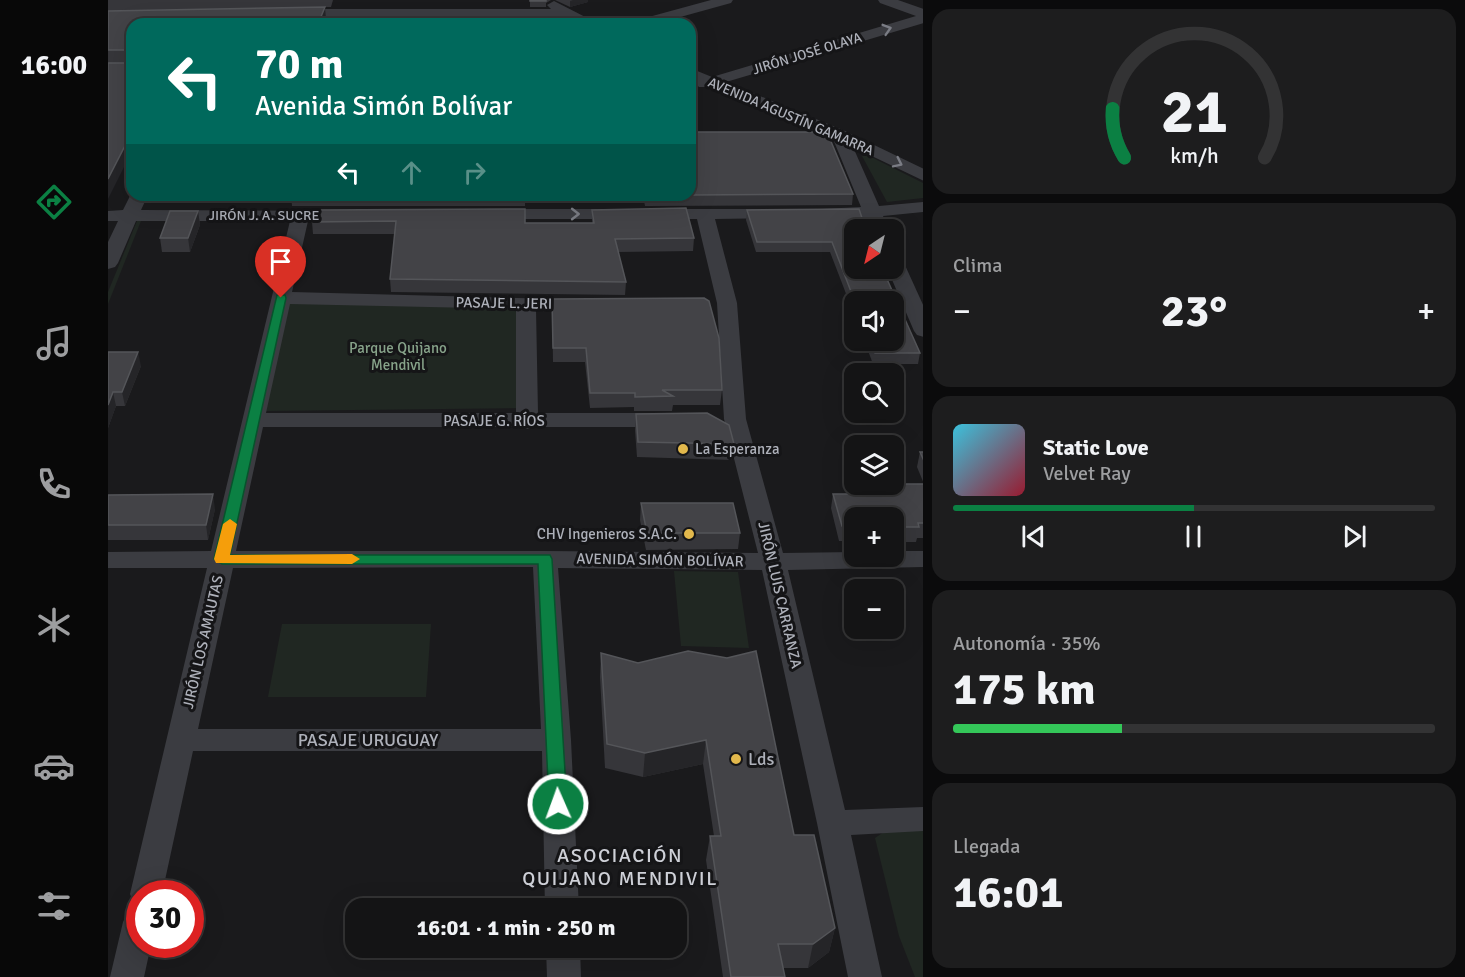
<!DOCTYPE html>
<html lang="es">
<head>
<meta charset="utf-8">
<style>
  body { margin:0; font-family:Signika,sans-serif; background:#1d1d1e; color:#f1f3f6; height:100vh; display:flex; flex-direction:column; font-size:22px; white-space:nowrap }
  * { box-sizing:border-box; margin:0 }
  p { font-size:20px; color:#9d9ea0 }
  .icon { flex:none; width:33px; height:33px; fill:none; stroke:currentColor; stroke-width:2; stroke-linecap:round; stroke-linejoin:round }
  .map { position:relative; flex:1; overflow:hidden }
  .side { display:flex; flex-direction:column; gap:9px; padding:9px; background:#0b0b0c; width:542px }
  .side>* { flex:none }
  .banner { position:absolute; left:18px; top:18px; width:570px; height:183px; border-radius:18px; box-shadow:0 6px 24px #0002,0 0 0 2px #333334; background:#00695c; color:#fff; overflow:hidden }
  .needle { width:39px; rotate:215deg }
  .controls { position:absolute; left:736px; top:219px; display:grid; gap:12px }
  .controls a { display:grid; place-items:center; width:60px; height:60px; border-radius:12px; background:#141415; box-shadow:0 6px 24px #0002,0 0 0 2px #333334; font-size:30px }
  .speed { position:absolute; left:18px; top:880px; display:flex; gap:12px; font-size:30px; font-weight:700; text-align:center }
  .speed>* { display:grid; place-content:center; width:78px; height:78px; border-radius:50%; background:#141415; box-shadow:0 6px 24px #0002,0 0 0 2px #333334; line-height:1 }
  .speed .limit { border:9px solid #d22; background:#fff; color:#111 }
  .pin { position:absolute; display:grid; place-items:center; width:51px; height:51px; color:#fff; margin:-62px -26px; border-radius:50% 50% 50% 0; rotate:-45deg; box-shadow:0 0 6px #0007 }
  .pin .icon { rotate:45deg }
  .me { position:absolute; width:66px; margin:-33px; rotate:358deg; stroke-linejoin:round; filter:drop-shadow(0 0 4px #0008) }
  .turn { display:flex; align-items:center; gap:21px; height:126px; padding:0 30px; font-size:27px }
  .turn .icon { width:78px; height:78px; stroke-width:2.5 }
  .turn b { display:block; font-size:42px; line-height:51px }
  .lanes { display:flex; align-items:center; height:57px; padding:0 30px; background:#0003; justify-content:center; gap:30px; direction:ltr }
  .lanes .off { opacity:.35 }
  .big { font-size:45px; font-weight:800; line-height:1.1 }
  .side .tile { flex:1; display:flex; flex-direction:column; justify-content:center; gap:9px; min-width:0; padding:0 21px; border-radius:18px; background:#1d1d1e }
  .side .dial { align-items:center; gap:0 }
  .dial svg { height:156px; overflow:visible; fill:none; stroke:#333334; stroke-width:7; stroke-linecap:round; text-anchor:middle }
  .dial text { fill:#f1f3f6; stroke:none }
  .song { display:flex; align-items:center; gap:18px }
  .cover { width:72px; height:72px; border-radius:9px; background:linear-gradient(135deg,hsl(190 70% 55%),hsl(350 70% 35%)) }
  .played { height:6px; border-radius:3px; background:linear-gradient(90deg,#0b8043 50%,#333334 50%) }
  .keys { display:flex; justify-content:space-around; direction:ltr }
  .heat { display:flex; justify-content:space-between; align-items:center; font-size:33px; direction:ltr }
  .charge { height:9px; border-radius:4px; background:linear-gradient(90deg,#34c759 35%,#333334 0) }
  .trip { position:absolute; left:237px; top:898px; width:342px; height:60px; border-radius:18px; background:#141415; box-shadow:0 6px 24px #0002,0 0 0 2px #333334; font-weight:800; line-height:60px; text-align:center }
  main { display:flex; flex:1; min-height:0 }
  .tabs { display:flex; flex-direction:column; width:108px; justify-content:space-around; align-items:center; background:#080808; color:#9d9ea0 }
  .tabs .icon { width:42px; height:42px }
  .tabs .on { color:#0b8043 }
  .tabs b { font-size:27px; color:#f1f3f6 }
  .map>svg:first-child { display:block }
  .green { fill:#202722 }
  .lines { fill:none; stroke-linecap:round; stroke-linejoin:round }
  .minor { fill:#3b3c41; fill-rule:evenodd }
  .wall { fill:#36363a }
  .shaded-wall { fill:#252528 }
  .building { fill:#434347; stroke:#545559; stroke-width:1.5 }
  .oneway { stroke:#7a7c84 }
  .route { fill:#0b8043; stroke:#07532c; stroke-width:1.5 }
  .slow { fill:#f59e0b }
  .poi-dot { fill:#e2b84c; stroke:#151517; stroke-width:2 }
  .labels { text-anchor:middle; stroke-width:6; stroke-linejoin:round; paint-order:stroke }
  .far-street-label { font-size:14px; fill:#aeb1ba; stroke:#151517 }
  .street-label { font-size:15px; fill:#aeb1ba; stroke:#151517 }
  .park-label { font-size:15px; fill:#87a38a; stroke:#151517 }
  .poi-label { font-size:15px; fill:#aeb1ba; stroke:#151517; text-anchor:start }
  .near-street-label { font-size:18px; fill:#aeb1ba; stroke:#151517 }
  .near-poi-label { font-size:18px; fill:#aeb1ba; stroke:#151517; text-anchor:start }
  .near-neighbourhood-label { font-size:20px; letter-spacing:1.5px; fill:#ced0d7; stroke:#151517 }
</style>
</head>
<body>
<main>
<nav class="tabs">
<b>16:00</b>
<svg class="icon on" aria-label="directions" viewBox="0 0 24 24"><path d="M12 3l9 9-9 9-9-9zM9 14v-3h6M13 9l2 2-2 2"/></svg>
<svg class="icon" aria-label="music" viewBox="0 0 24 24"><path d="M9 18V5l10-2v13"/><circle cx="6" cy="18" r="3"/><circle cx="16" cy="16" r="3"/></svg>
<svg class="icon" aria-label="phone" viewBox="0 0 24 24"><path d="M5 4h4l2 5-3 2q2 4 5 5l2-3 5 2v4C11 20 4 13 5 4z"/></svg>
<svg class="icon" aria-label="climate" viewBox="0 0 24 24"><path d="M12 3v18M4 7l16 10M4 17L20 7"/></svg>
<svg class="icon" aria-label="car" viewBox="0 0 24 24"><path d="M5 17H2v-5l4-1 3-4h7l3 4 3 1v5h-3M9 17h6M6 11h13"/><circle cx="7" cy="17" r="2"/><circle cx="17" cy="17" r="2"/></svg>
<svg class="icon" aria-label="filters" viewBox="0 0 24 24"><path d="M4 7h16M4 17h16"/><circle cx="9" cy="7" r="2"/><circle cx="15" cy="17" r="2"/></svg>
</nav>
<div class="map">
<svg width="816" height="977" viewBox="0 0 816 977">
  <rect width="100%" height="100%" fill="#1a1a1c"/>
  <g class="green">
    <path d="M754,156H761L815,183V198L779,202Z"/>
    <path d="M29,221H33L0,304V292Z"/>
    <path d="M417,302L423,408L158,411L179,304Z"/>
    <path d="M566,571L630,572L641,648L573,646Z"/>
    <path d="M174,624H323L318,697H160Z"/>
    <path d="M786,825H815V977H807L791,936L767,838Z"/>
  </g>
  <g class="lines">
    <g class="minor">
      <path d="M603,0H625L623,3L547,24H524L526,21Z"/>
      <path d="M770,0H790L816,9V23L618,82L737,131L816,169V181L745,147L771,206L816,202V212L775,216L781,230H763L758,218L713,217L710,213L713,209L753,207L725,139L603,87H591L588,84L590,82L582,78V68L604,77L808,16L772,3Z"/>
      <path d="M446,1L491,24H473L460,17H185L178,13L185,9H443L439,5Z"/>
      <path d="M24,192V195H40L33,210L244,211L247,215L244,219L200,221L184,292L483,300L486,304L483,308L476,310L428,309L430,413H559L567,415L570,420L567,425L559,427H427L419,429L411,427H155L128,551H437L650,553L616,419L609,303L589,219H386L380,218L377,214L380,210L386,209H676L679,213L676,217L670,218L607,219L629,303L638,419L675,553L747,552V556H786V551H816V567L680,570L737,810L816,807V831L743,835L774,977H740L709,823L654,570L450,568L463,740L471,909H437L434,751H85L54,894H32V905L26,904L22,894L99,568H0V552L103,551L182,221H28L10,263L7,267L0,269V242L10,221H0V211L15,210ZM182,304L408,309V413H158ZM425,567L433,729H90L125,568Z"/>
      <path d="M786,257L793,259L796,263L816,307V337L809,335L806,331L779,268H786Z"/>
      <path d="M32,908V945H43L36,977H2L15,922L20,912Z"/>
      <path d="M438,948H472L473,977H439Z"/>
    </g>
  </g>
  <g class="wall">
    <path d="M0,0H225L223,7H207L218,19L24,24V151L0,63Z"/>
    <path d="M422,0H443L438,3V7H422Z"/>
    <path d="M447,0H480V2L462,7Z"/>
    <path d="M745,194L744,205L537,206L535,195Z"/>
    <path d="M183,195L417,196V206H184Z"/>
    <path d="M206,210L417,223H484V210L586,238L585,251L510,252L518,282L517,295L283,292L282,279L287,234H205L204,222Z"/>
    <path d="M639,210L747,230L812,353L810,364H765L756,340H786L747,302V317L722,252H648L638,220Z"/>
    <path d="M90,211L92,225L82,252H54L52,238Z"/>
    <path d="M444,299L614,390L612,405H565L564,411H526V407L482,408L477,362H445Z"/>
    <path d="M0,352L33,366L17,406H8L0,428Z"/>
    <path d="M528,414L626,444L624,460L529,457L527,430Z"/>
    <path d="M812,452H816V484L809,467Z"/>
    <path d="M759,484H816V538H809L808,542H786V518H747V541H731L723,508L725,494H758Z"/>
    <path d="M0,495L107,509L100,540H0Z"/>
    <path d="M533,503L632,533L630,549L538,550L532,520Z"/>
    <path d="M493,653L530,663L686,835L727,928L721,952L700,968H675L677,977H615L598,860L602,836H606L595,764L535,777L497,768L492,677Z"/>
  </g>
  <g class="shaded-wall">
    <path d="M465,0H480V2L462,7V1Z"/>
    <path d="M217,7L218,19L216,24H210Z"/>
    <path d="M24,132V151L0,199V179Z"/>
    <path d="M90,211L92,225L82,252L80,238Z"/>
    <path d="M30,352L33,366L17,406L14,392Z"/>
    <path d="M5,392L8,406L0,428V405Z"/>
    <path d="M105,494L107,509L100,540L98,525Z"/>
    <path d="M598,740L595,764L535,777L537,753Z"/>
    <path d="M727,928L721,952L700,968L705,944Z"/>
  </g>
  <g class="building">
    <rect x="422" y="0" width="16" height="1"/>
    <path d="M217,7L210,24H24V132L0,179V63H23V50H0V11Z"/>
    <path d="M582,132H719L745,194L582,195Z"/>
    <path d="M213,195H417V196Z"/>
    <path d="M578,208L586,238L507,239L518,282L282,279L288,221L204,222L206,210L417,209V223H486L484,210Z"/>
    <path d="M751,209L758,230H747V268H774L812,353H767L762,340H786V302H747L724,242H649L639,210Z"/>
    <path d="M62,211H90L80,238H52Z"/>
    <path d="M596,298L601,301L611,338L614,390H554L565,396L527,397V393H482L478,348H445L444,299Z"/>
    <path d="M0,352H30L14,392H5L0,405Z"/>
    <path d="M599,413L621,425L626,444L530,442L528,414Z"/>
    <path d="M812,452H816V461Z"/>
    <path d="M760,484H816V523H810L811,527H786V518H747V526H734L725,494H762Z"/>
    <path d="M105,494L98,525H0V495Z"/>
    <path d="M533,503H625L632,533H539Z"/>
    <path d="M580,651L619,658L648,651L686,835H706L727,928L705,944H670L677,977H623L602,836H613L598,740L537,753L499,744L493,653L530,663Z"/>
  </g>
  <defs><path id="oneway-chevron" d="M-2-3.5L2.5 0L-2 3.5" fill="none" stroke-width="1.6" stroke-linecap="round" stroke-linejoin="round" transform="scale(1.5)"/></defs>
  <g class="oneway">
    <use href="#oneway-chevron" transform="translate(779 29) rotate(-17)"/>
    <use href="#oneway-chevron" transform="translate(790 163) rotate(26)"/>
    <use href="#oneway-chevron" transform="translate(467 214)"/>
  </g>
  <path class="route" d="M169,295H177L178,298L122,555H442L444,559L459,804L456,809L450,811L444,809L441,804L430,564H114L106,559Z"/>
  <path class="slow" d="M122,519L129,524L122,555L244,554L252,559L244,564L108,563L106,559L115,524Z"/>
  <g class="poi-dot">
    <circle cx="575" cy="449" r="6"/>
    <circle cx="581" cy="534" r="6"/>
    <circle cx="628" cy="759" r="6"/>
  </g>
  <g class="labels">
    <g class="far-street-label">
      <text transform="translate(699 53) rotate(-17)" y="5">JIRÓN JOSÉ OLAYA</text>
      <text transform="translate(683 116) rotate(23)" y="5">AVENIDA AGUSTÍN GAMARRA</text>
      <text x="156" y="220">JIRÓN J. A. SUCRE</text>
    </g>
    <g class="street-label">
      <text transform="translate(396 303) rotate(1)" y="5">PASAJE L. JERI</text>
      <text x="386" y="426">PASAJE G. RÍOS</text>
      <text transform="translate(552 560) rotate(1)" y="5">AVENIDA SIMÓN BOLÍVAR</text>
      <text transform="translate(672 595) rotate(77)" y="5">JIRÓN LUIS CARRANZA</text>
      <text transform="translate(95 642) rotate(-77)" y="5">JIRÓN LOS AMAUTAS</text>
    </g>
    <g class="park-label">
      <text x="290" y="353">Parque Quijano<tspan x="290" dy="17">Mendivil</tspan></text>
    </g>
    <g class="poi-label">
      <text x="587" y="454">La Esperanza</text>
      <text x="569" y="539" text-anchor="end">CHV Ingenieros S.A.C.</text>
    </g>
    <g class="near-street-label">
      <text x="260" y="746">PASAJE URUGUAY</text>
    </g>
    <g class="near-poi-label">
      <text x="640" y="765">Lds</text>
    </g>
    <g class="near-neighbourhood-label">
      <text x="512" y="862">ASOCIACIÓN<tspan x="512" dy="23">QUIJANO MENDIVIL</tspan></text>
    </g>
  </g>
</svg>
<div class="controls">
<a><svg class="needle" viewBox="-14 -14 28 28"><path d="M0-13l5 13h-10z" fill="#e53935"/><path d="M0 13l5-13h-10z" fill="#9d9ea0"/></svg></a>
<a><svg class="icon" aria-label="sound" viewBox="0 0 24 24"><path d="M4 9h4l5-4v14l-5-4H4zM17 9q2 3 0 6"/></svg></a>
<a><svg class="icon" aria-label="search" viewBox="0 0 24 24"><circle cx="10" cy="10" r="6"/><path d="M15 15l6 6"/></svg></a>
<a><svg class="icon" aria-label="layers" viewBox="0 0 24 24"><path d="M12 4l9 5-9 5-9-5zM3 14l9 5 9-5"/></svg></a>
<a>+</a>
<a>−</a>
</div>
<div class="speed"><div class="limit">30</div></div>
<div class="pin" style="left:173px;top:298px;background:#d93025"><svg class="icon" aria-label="arrive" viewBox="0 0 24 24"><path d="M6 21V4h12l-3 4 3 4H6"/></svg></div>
<svg class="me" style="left:450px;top:804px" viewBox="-20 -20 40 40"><circle r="17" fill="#0b8043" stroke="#fff" stroke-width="3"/><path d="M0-11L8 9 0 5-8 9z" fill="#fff"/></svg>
<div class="trip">16:01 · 1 min · 250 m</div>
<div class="banner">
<div class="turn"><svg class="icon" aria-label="left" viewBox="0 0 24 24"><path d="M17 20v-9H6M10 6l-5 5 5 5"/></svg><div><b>70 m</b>Avenida Simón Bolívar</div></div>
<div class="lanes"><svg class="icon" aria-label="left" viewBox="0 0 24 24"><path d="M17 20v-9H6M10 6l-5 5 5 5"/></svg><svg class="icon off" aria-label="ahead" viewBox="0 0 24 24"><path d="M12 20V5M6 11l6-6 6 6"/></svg><svg class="icon off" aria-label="right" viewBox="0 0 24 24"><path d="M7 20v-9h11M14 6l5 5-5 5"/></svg></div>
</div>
</div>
<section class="side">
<div class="tile dial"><svg viewBox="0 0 100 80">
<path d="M14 69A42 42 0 1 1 86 69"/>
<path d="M14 69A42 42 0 0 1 8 44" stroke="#0b8043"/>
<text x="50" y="56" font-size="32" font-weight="700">21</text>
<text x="50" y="72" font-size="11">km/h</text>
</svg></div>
<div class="tile"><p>Clima</p>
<div class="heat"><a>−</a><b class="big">23°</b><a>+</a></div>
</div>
<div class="tile">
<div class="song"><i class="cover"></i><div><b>Static Love</b><p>Velvet Ray</p></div></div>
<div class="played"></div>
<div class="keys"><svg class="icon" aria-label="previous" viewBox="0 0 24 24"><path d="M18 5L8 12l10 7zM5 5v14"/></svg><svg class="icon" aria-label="pause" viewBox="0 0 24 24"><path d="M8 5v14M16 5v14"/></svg><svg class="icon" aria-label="next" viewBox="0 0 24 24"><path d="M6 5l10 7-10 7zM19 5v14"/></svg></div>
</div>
<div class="tile"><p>Autonomía · 35%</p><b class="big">175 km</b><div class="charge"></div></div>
<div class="tile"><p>Llegada</p><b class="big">16:01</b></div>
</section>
</main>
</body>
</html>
